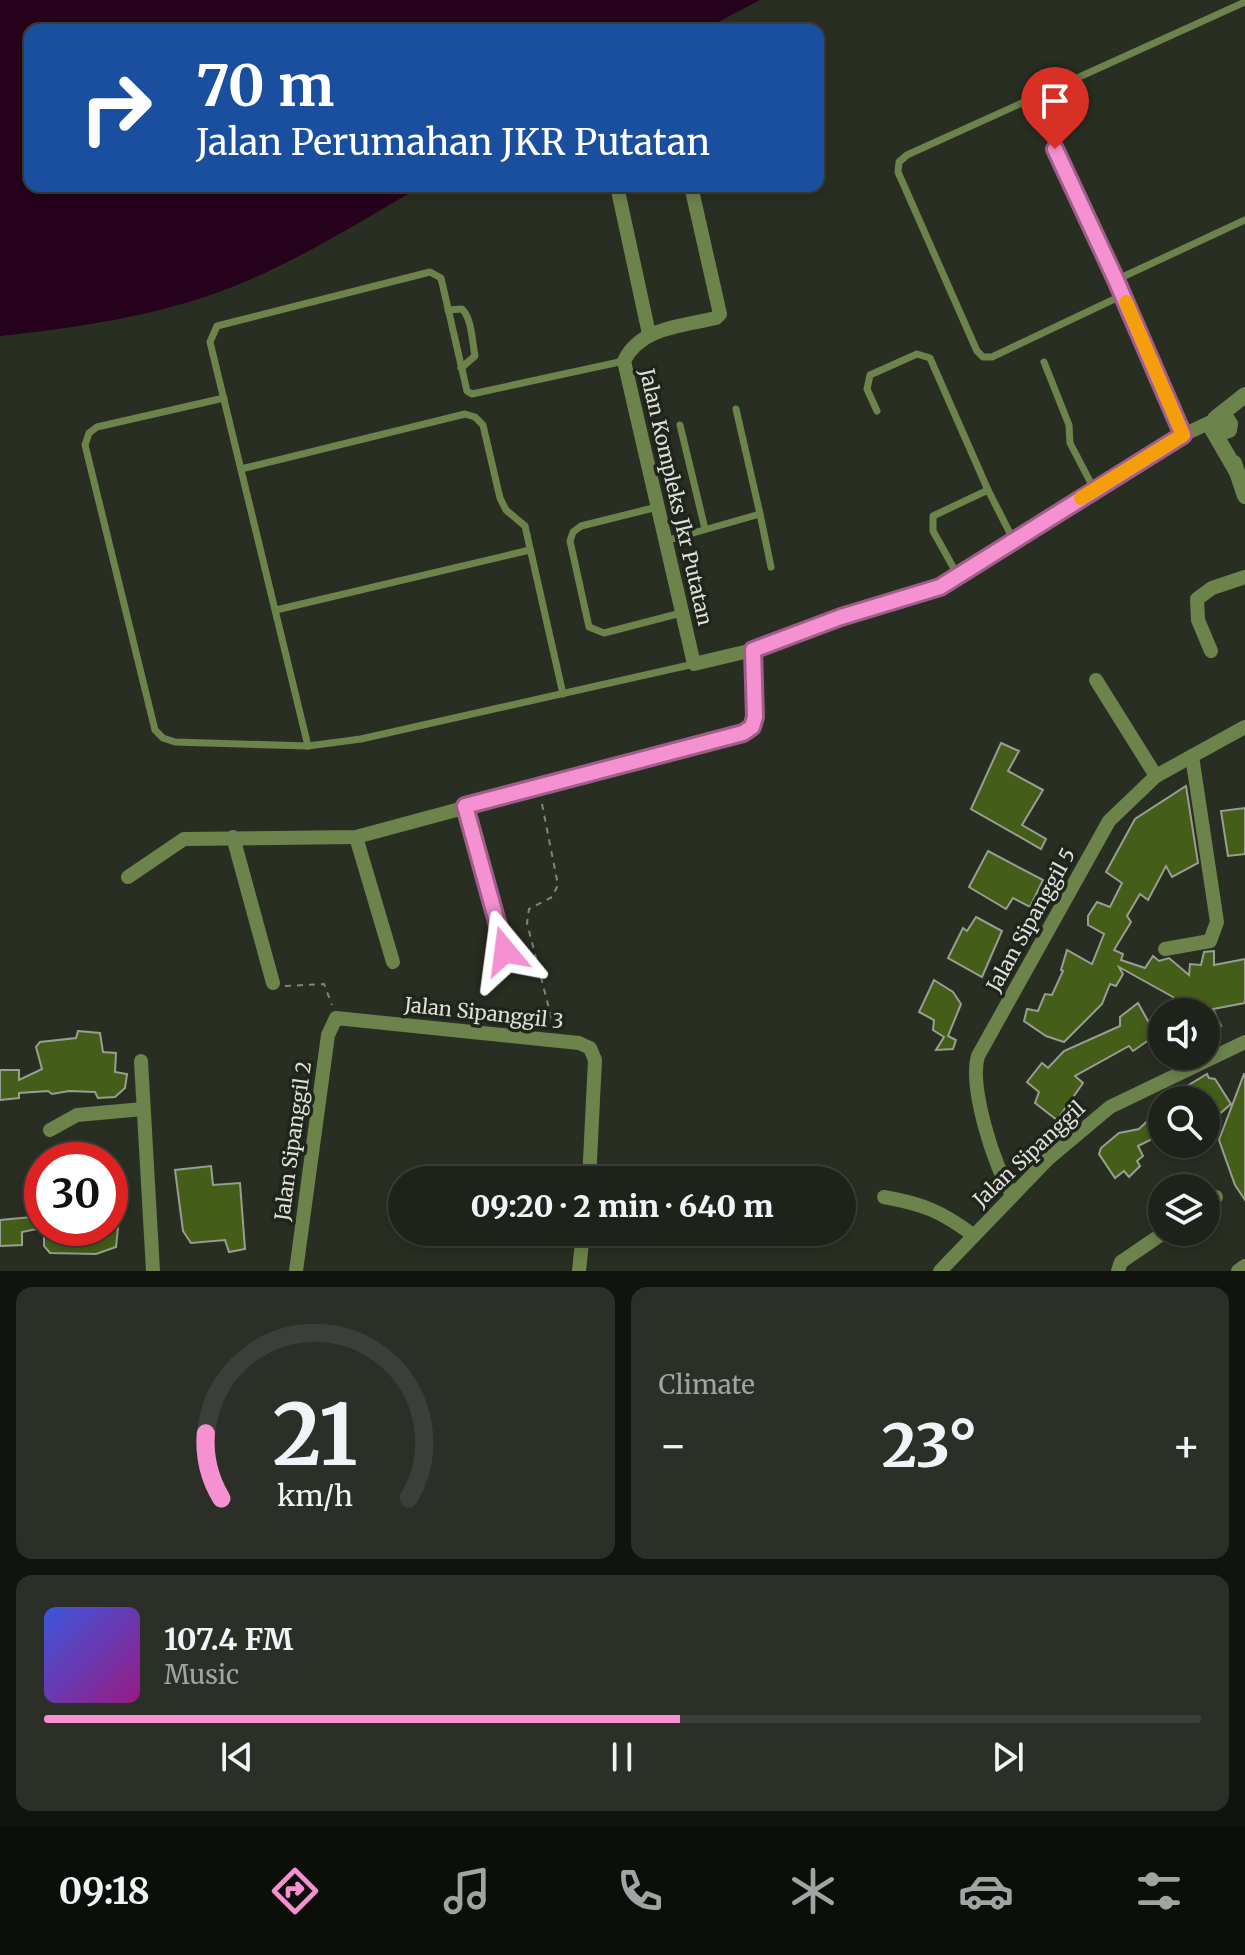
<!DOCTYPE html>
<html lang="en">
<head>
<meta charset="utf-8">
<style>
  body { margin:0; font-family:Merriweather,serif; background:#2c2f27; color:#f1f3f6; height:100vh; display:flex; flex-direction:column; font-size:30px; white-space:nowrap }
  * { box-sizing:border-box; margin:0 }
  p { font-size:26px; color:#a1a4a2 }
  .icon { flex:none; width:44px; height:44px; fill:none; stroke:currentColor; stroke-width:2; stroke-linecap:round; stroke-linejoin:round }
  .map { position:relative; height:1271px; overflow:hidden }
  .panel { display:flex; flex-direction:column; gap:16px; padding:16px; background:#11130e; flex:1 }
  .panel>* { flex:none }
  .guide { position:absolute; left:24px; top:24px; width:800px; height:168px; border-radius:16px; box-shadow:0 4px 12px #0003,0 0 0 2px #3c3f39; background:#1a4fa0; color:#fff; overflow:hidden }
  .buttons { position:absolute; left:1148px; top:998px; display:grid; gap:16px }
  .buttons a { display:grid; place-items:center; width:72px; height:72px; border-radius:50%; background:#1f221a; box-shadow:0 4px 12px #0003,0 0 0 2px #3c3f39; font-size:40px }
  .speed { position:absolute; left:24px; top:1142px; display:flex; gap:16px; font-size:40px; font-weight:700; text-align:center }
  .speed>* { display:grid; place-content:center; width:104px; height:104px; border-radius:50%; background:#1f221a; box-shadow:0 4px 12px #0003,0 0 0 2px #3c3f39; line-height:1 }
  .speed .limit { border:12px solid #d22; background:#fff; color:#111 }
  .pin { position:absolute; display:grid; place-items:center; width:68px; height:68px; color:#fff; margin:-82px -34px; border-radius:50% 50% 50% 0; rotate:-45deg; box-shadow:0 0 8px #0007 }
  .pin .icon { rotate:45deg }
  .me { position:absolute; width:88px; margin:-44px; rotate:344deg; stroke-linejoin:round; filter:drop-shadow(0 0 6px #0008) }
  .turn { display:flex; align-items:center; gap:28px; height:168px; padding:0 40px; font-size:36px }
  .turn .icon { width:104px; height:104px; stroke-width:2.5 }
  .turn b { display:block; font-size:56px; line-height:68px }
  .big { font-size:60px; font-weight:800; line-height:1.1 }
  .panel .tile { flex:1; display:flex; flex-direction:column; justify-content:center; gap:12px; min-width:0; padding:0 28px; border-radius:16px; background:#2c2f27 }
  .panel .dial { align-items:center; gap:0 }
  .dial svg { height:208px; overflow:visible; fill:none; stroke:#3c3f39; stroke-width:7; stroke-linecap:round; text-anchor:middle }
  .dial text { fill:#f1f3f6; stroke:none }
  .song { display:flex; align-items:center; gap:24px }
  .cover { width:96px; height:96px; border-radius:12px; background:linear-gradient(135deg,hsl(230 70% 55%),hsl(310 70% 35%)) }
  .played { height:8px; border-radius:4px; background:linear-gradient(90deg,#f590d1 55%,#3c3f39 55%) }
  .keys { display:flex; justify-content:space-around; direction:ltr }
  .heat { display:flex; justify-content:space-between; align-items:center; font-size:44px; direction:ltr }
  .panel .tiles { flex:1; display:grid; gap:16px; grid-template-columns:1fr 1fr }
  .tile:last-child { grid-column:span 2 }
  .trip { position:absolute; left:388px; top:1166px; width:468px; height:80px; border-radius:40px; background:#1f221a; box-shadow:0 4px 12px #0003,0 0 0 2px #3c3f39; font-weight:800; line-height:80px; text-align:center }
  .tabs { display:flex; height:128px; justify-content:space-around; align-items:center; background:#0c0e0a; color:#a1a4a2 }
  .tabs .icon { width:56px; height:56px }
  .tabs .current { color:#f590d1 }
  .tabs b { font-size:36px; color:#f1f3f6 }
  .map>svg:first-child { display:block }
  .water { fill:#27021c }
  .building { fill:#445d18; stroke:#989e91; stroke-width:2 }
  .lines { fill:none; stroke-linecap:round; stroke-linejoin:round }
  .path { stroke:#80847b; stroke-width:2; stroke-dasharray:6 6; stroke-linecap:butt }
  .service { stroke:#6c834c; stroke-width:7 }
  .minor { stroke:#6c834c; stroke-width:14 }
  .tertiary { stroke:#6c834c; stroke-width:16 }
  .route-casing { stroke:#9f5e88; stroke-width:20 }
  .route { stroke:#f590d1; stroke-width:14 }
  .slow { stroke:#f59e0b; stroke-width:14 }
  .labels { text-anchor:middle; stroke-width:7; stroke-linejoin:round; paint-order:stroke }
  .street-label { font-size:20px; fill:#dde0d9; stroke:#20241a }
</style>
</head>
<body>
<div class="map">
<svg width="1245" height="1271" viewBox="0 0 1245 1271">
  <rect width="100%" height="100%" fill="#292e23"/>
  <path class="water" d="M0,0H760L703,30H30V186H422C359,222 295,263 227,289C156,316 76,328 0,336Z"/>
  <g class="building">
    <path d="M1001,743L1019,751L1008,771L1043,790L1022,825L1046,839L1041,849L971,809Z"/>
    <path d="M1186,786L1198,863L1172,877L1166,866L1148,900L1140,894L1127,916L1131,922L1114,950L1123,954L1121,960L1145,968L1153,956L1159,961L1169,958L1189,975L1190,964L1201,965L1204,952L1214,951V965L1245,959V1003L1213,1009L1221,1026L1206,1032V1012H1174L1173,997L1119,967L1123,974L1116,986L1110,984L1102,1004L1064,1042L1046,1036L1024,1021L1027,1009L1038,1011L1045,994L1052,995L1063,971L1061,970L1067,950L1092,964L1104,934L1088,925V916L1097,902L1110,907L1122,883L1106,872L1135,819Z"/>
    <path d="M1245,808V854L1228,856L1221,811Z"/>
    <path d="M988,851L1043,880L1030,907L1013,898L1006,909L969,887Z"/>
    <path d="M976,917L1002,931L982,977L948,958L963,928L967,931Z"/>
    <path d="M934,980L953,992L961,1004L948,1036L956,1040L953,1049L936,1050L944,1037L933,1030L934,1020L919,1012Z"/>
    <path d="M1138,1003L1148,1021L1156,1017L1162,1031L1133,1051L1129,1046L1075,1076L1083,1083L1057,1120L1035,1103L1039,1092L1027,1082L1042,1063L1048,1068L1064,1051L1120,1026V1017Z"/>
    <path d="M78,1031L100,1033L103,1052L116,1053L115,1072L127,1074L125,1088L115,1097L98,1098L95,1092L69,1091L52,1094L48,1091L19,1093V1098L0,1100V1070H19V1080L38,1071L42,1069L36,1047L40,1042L76,1038Z"/>
    <path d="M1207,1074L1209,1078L1215,1079L1231,1104L1210,1122L1206,1115V1100H1175L1187,1086Z"/>
    <path d="M1244,1074H1245V1200L1235,1185L1219,1140Z"/>
    <path d="M1162,1107V1144L1154,1138L1138,1146L1143,1156L1137,1161L1140,1166L1129,1177L1124,1171L1115,1178L1099,1154L1101,1148L1119,1133L1139,1129Z"/>
    <path d="M211,1166L213,1185L240,1183L245,1249L229,1252L225,1240L191,1243L183,1231L175,1170Z"/>
    <path d="M42,1216V1228L22,1232V1245L0,1246V1220Z"/>
    <path d="M44,1228H118L116,1247L96,1254L50,1253L44,1246Z"/>
  </g>
  <g class="lines">
    <g class="path">
      <path d="M542,804L558,885L552,897L529,909L527,923L553,1024"/>
      <path d="M285,986L324,984L332,1005"/>
    </g>
    <g class="service">
      <path d="M1030,97L1116,280"/>
      <path d="M1123,295L992,357H983L977,351L898,172L899,162L907,155L1245,2"/>
      <path d="M448,310L462,309C472,319 472,341 475,356L461,368"/>
      <path d="M1044,362L1069,425L1070,443L1094,489"/>
      <path d="M224,398L97,427L89,433L85,445L155,730L163,738L175,742L308,746L361,739L694,664"/>
      <path d="M877,411L867,389L870,375L917,354L930,358L988,490L1014,541"/>
      <path d="M680,425L705,529"/>
      <path d="M1182,434L1116,280L1245,220"/>
      <path d="M241,469L465,414L475,417L483,425L500,498L506,510L525,526L563,694"/>
      <path d="M657,507L581,526L573,532L570,541L589,627L604,633L681,613"/>
      <path d="M760,514L771,567"/>
      <path d="M665,541L760,514L736,409"/>
      <path d="M957,574L933,531V516L988,490"/>
      <path d="M276,610L530,550"/>
      <path d="M308,746L210,342L217,326L430,272L441,278L467,391L472,394L624,361"/>
    </g>
    <g class="minor">
      <path d="M617,186L649,334"/>
      <path d="M691,186L720,314L716,318C683,326 640,327 624,361L694,664L753,650L841,617L940,587L1183,435L1213,421"/>
      <path d="M1211,651L1198,620L1197,599L1212,588L1245,577"/>
      <path d="M1096,680L1156,776"/>
      <path d="M465,806L505,951"/>
      <path d="M233,837L273,983"/>
      <path d="M356,837L393,962"/>
      <path d="M128,877L184,839L356,837L743,733L752,727L755,717L753,650"/>
      <path d="M1165,949L1210,941L1217,922L1192,756"/>
      <path d="M141,1061L153,1271"/>
      <path d="M50,1130L77,1115L143,1109"/>
      <path d="M1012,1194C994,1168 969,1086 978,1056L1109,821L1156,776L1245,727"/>
      <path d="M884,1197C923,1204 941,1211 973,1235"/>
      <path d="M1206,1204L1216,1197"/>
      <path d="M296,1271L328,1035L336,1018L579,1043L590,1048L595,1060L589,1180"/>
      <path d="M579,1271L583,1232"/>
      <path d="M940,1271L1048,1159L1110,1107L1245,1042"/>
      <path d="M1118,1271L1121,1262L1165,1232"/>
      <path d="M1238,1271L1245,1266"/>
    </g>
    <g class="tertiary">
      <path d="M1217,417L1245,395"/>
      <path d="M1217,434L1229,430L1230,424L1226,418L1215,419L1212,429L1237,472"/>
      <path d="M1234,463L1245,496"/>
    </g>
  </g>
  <g class="lines">
    <g class="route-casing">
      <path id="route" d="M505,951L465,806L743,733L752,727L755,717L753,650L841,617L940,587L1183,435L1116,280L1055,149"/>
    </g>
    <use href="#route" class="route"/>
    <path class="slow" d="M1081,498L1183,435L1126,302"/>
  </g>
  <g class="labels">
    <g class="street-label">
      <text transform="translate(676 497) rotate(77)" y="7">Jalan Kompleks Jkr Putatan</text>
      <text transform="translate(1031 920) rotate(-61)" y="7">Jalan Sipanggil 5</text>
      <text transform="translate(484 1013) rotate(6)" y="7">Jalan Sipanggil 3</text>
      <text transform="translate(293 1141) rotate(-82)" y="7">Jalan Sipanggil 2</text>
      <text transform="translate(1029 1154) rotate(-43)" y="7">Jalan Sipanggil</text>
    </g>
  </g>
</svg>
<div class="buttons">
<a><svg class="icon" aria-label="sound" viewBox="0 0 24 24"><path d="M4 9h4l5-4v14l-5-4H4zM17 9q2 3 0 6"/></svg></a>
<a><svg class="icon" aria-label="search" viewBox="0 0 24 24"><circle cx="10" cy="10" r="6"/><path d="M15 15l6 6"/></svg></a>
<a><svg class="icon" aria-label="layers" viewBox="0 0 24 24"><path d="M12 4l9 5-9 5-9-5zM3 14l9 5 9-5"/></svg></a>
</div>
<div class="speed"><div class="limit">30</div></div>
<div class="pin" style="left:1055px;top:149px;background:#d93025"><svg class="icon" aria-label="arrive" viewBox="0 0 24 24"><path d="M6 21V4h12l-3 4 3 4H6"/></svg></div>
<svg class="me" style="left:505px;top:951px" viewBox="-20 -20 40 40"><path d="M0-17L14 15 0 8-14 15z" fill="#f590d1" stroke="#fff" stroke-width="4"/></svg>
<div class="trip">09:20 · 2 min · 640 m</div>
<div class="guide">
<div class="turn"><svg class="icon" aria-label="right" viewBox="0 0 24 24"><path d="M7 20v-9h11M14 6l5 5-5 5"/></svg><div><b>70 m</b>Jalan Perumahan JKR Putatan</div></div>
</div>
</div>
<section class="panel">
<div class="tiles">
<div class="tile dial"><svg viewBox="0 0 100 80">
<path d="M14 69A42 42 0 1 1 86 69"/>
<path d="M14 69A42 42 0 0 1 8 44" stroke="#f590d1"/>
<text x="50" y="56" font-size="32" font-weight="700">21</text>
<text x="50" y="72" font-size="11">km/h</text>
</svg></div>
<div class="tile"><p>Climate</p>
<div class="heat"><a>−</a><b class="big">23°</b><a>+</a></div>
</div>
<div class="tile">
<div class="song"><i class="cover"></i><div><b>107.4 FM</b><p>Music</p></div></div>
<div class="played"></div>
<div class="keys"><svg class="icon" aria-label="previous" viewBox="0 0 24 24"><path d="M18 5L8 12l10 7zM5 5v14"/></svg><svg class="icon" aria-label="pause" viewBox="0 0 24 24"><path d="M8 5v14M16 5v14"/></svg><svg class="icon" aria-label="next" viewBox="0 0 24 24"><path d="M6 5l10 7-10 7zM19 5v14"/></svg></div>
</div>
</div>
</section>
<nav class="tabs">
<b>09:18</b>
<svg class="icon current" aria-label="directions" viewBox="0 0 24 24"><path d="M12 3l9 9-9 9-9-9zM9 14v-3h6M13 9l2 2-2 2"/></svg>
<svg class="icon" aria-label="music" viewBox="0 0 24 24"><path d="M9 18V5l10-2v13"/><circle cx="6" cy="18" r="3"/><circle cx="16" cy="16" r="3"/></svg>
<svg class="icon" aria-label="phone" viewBox="0 0 24 24"><path d="M5 4h4l2 5-3 2q2 4 5 5l2-3 5 2v4C11 20 4 13 5 4z"/></svg>
<svg class="icon" aria-label="climate" viewBox="0 0 24 24"><path d="M12 3v18M4 7l16 10M4 17L20 7"/></svg>
<svg class="icon" aria-label="car" viewBox="0 0 24 24"><path d="M5 17H2v-5l4-1 3-4h7l3 4 3 1v5h-3M9 17h6M6 11h13"/><circle cx="7" cy="17" r="2"/><circle cx="17" cy="17" r="2"/></svg>
<svg class="icon" aria-label="filters" viewBox="0 0 24 24"><path d="M4 7h16M4 17h16"/><circle cx="9" cy="7" r="2"/><circle cx="15" cy="17" r="2"/></svg>
</nav>
</body>
</html>
